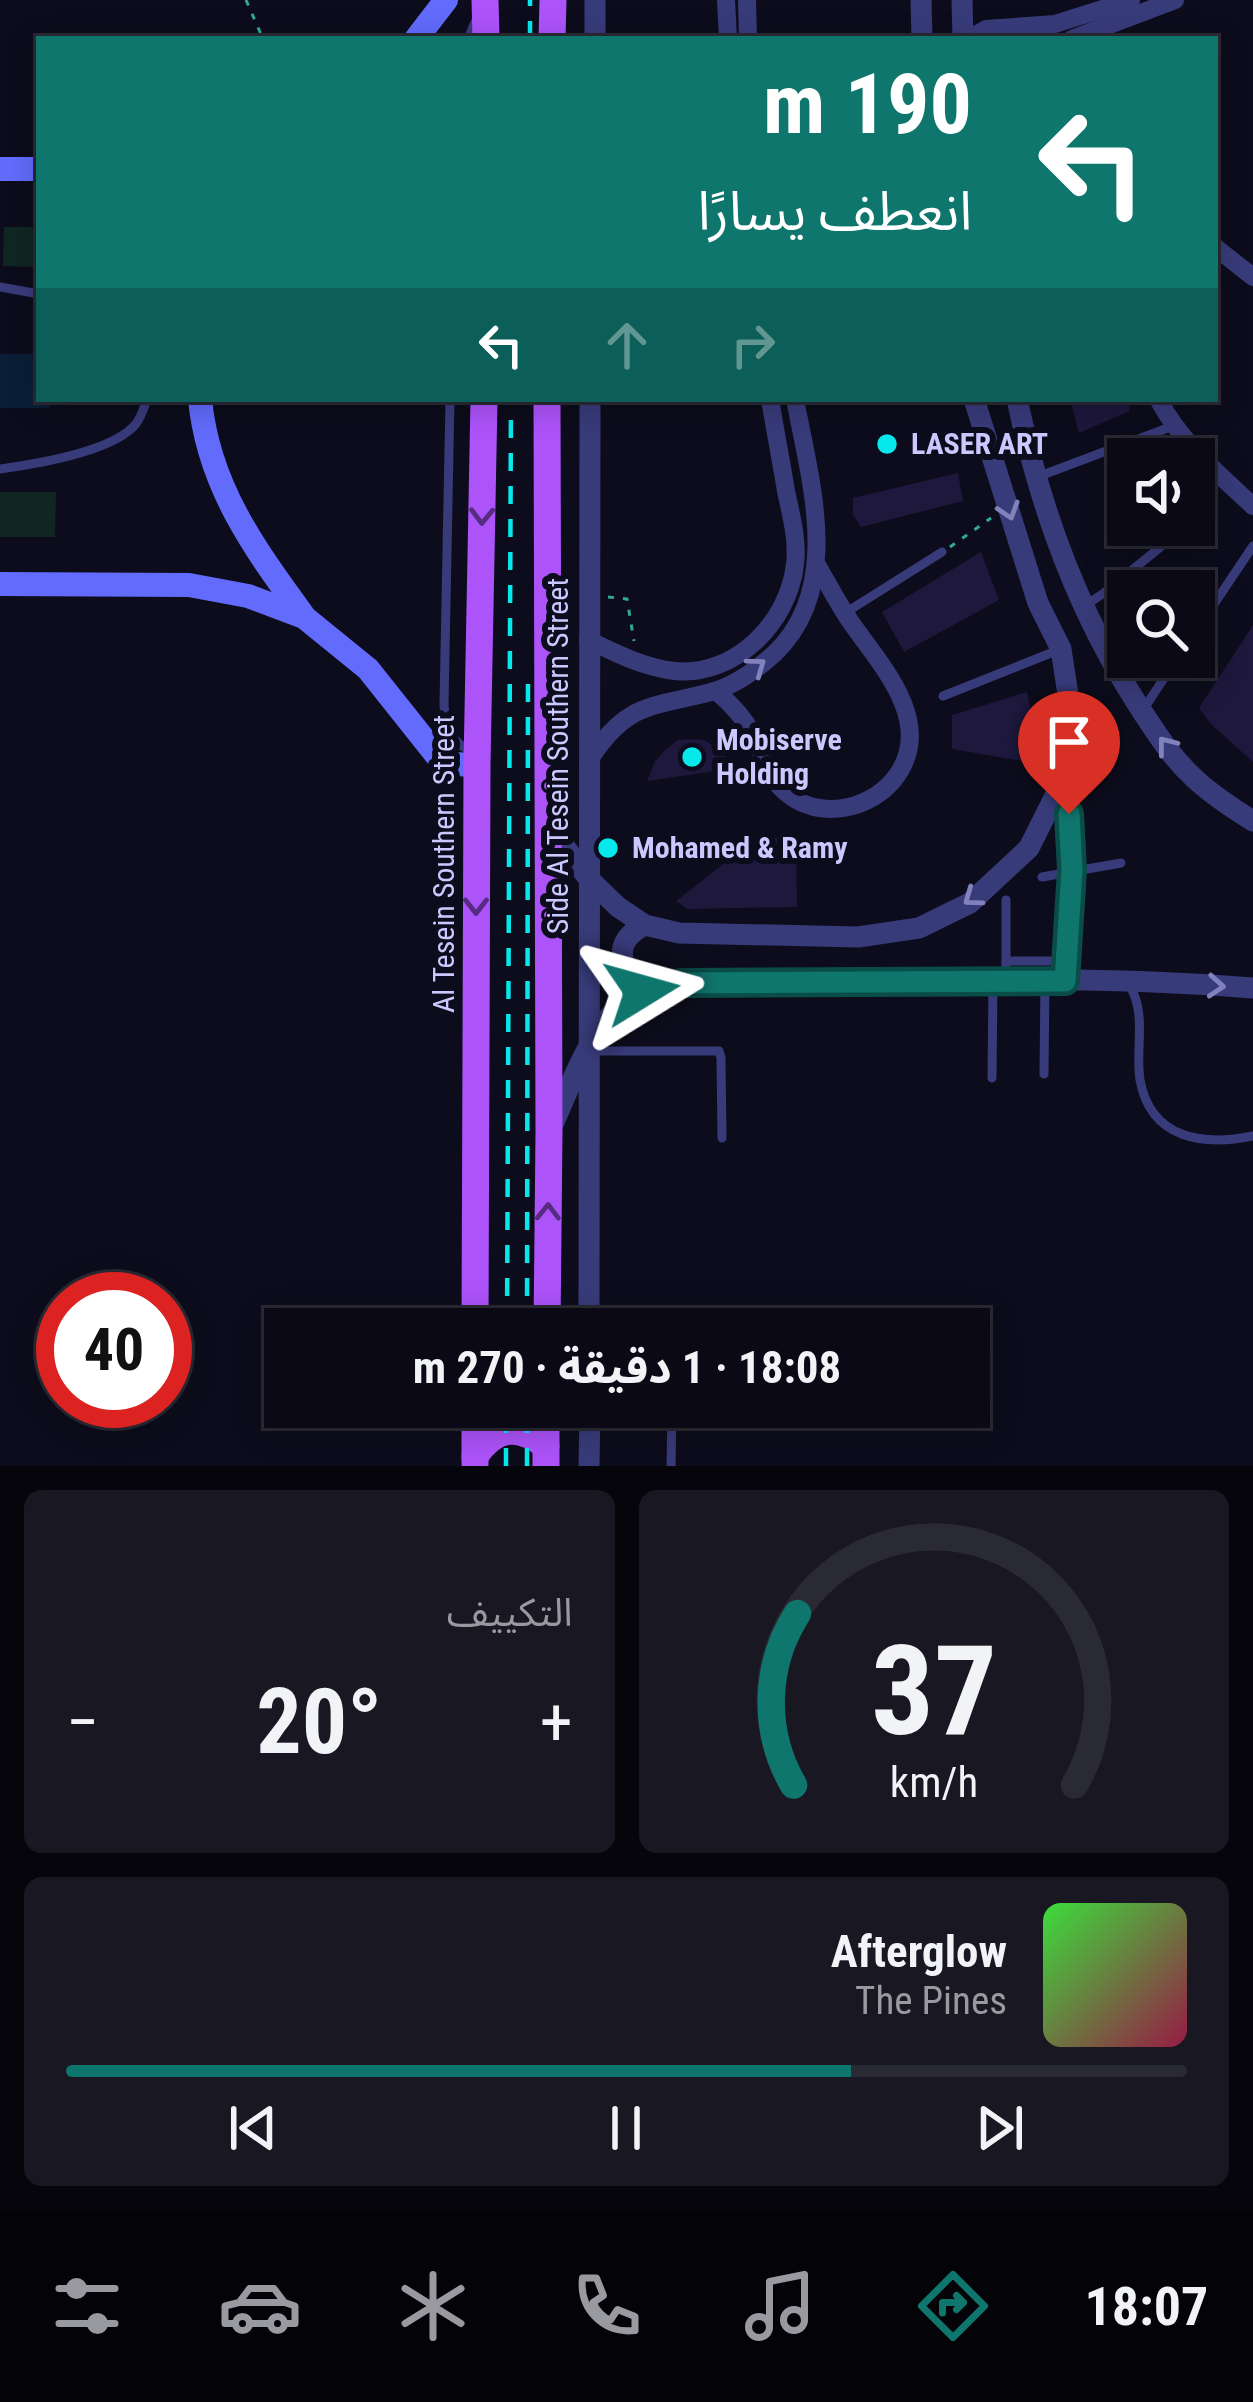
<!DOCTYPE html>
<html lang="ar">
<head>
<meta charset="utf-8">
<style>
  body { margin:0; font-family:"Roboto Condensed","Noto Sans Arabic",sans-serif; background:#181722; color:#f1f3f6; direction:rtl; height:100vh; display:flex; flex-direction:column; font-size:45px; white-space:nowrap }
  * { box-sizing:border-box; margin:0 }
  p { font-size:39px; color:#999aa0 }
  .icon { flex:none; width:66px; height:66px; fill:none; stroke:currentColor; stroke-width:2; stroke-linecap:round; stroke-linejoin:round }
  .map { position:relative; height:1466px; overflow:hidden; direction:ltr }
  .panel { display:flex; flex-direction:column; gap:24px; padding:24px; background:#06050c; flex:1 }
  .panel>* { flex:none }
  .top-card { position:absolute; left:36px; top:36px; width:1182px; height:366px; border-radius:0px; box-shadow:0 6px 30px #0003,0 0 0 3px #2a2a34; direction:rtl; background:#0f766e; color:#fff; overflow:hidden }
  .controls { position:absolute; left:1107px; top:438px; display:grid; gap:24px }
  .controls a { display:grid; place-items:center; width:108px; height:108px; border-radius:0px; background:#0a0915; box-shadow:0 6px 30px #0003,0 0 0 3px #2a2a34; font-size:60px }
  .speed { position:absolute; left:36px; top:1272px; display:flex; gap:24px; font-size:60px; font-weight:700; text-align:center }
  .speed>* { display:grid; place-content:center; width:156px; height:156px; border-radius:50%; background:#0a0915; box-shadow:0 6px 30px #0003,0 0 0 3px #2a2a34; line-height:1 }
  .speed .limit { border:18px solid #d22; background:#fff; color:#111 }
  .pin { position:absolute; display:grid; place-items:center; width:102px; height:102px; color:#fff; margin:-123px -51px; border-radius:50% 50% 50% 0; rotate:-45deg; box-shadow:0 0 12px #0007 }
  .pin .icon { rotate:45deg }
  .me { position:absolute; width:132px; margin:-66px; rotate:82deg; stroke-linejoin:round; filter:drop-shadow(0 0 9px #0008) }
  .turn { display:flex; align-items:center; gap:42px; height:252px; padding:0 48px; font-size:54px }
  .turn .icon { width:156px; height:156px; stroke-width:2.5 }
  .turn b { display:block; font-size:84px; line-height:102px }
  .lanes { display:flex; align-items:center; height:114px; padding:0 48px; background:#0003; justify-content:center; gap:60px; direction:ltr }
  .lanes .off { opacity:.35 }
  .big { font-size:90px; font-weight:700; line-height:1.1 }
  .panel .tile { flex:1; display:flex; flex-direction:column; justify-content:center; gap:18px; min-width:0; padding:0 42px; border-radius:18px; background:#181722 }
  .panel .dial { align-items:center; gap:0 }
  .dial svg { height:312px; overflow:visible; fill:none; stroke:#2a2a34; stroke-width:7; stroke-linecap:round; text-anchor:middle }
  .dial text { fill:#f1f3f6; stroke:none }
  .song { display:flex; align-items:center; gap:36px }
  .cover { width:144px; height:144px; border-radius:18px; background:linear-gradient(135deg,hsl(120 70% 55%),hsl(340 70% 35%)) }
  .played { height:12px; border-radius:6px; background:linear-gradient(90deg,#0f766e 70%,#2a2a34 70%) }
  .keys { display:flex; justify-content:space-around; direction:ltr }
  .heat { display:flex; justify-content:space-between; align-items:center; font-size:66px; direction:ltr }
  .panel .tiles { flex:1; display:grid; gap:24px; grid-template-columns:1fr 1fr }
  .tile:last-child { grid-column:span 2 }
  .trip { position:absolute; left:264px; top:1308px; width:726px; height:120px; border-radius:0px; background:#0a0915; box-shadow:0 6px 30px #0003,0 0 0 3px #2a2a34; font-weight:700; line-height:120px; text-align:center; direction:rtl }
  .tabs { display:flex; height:192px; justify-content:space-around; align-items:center; background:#040408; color:#999aa0 }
  .tabs .icon { width:84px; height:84px }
  .tabs .active { color:#0f766e }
  .tabs b { font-size:54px; color:#f1f3f6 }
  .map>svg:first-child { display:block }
  .green { fill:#0f2623 }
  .water { fill:#0a1e37 }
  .building { fill:#1d183c }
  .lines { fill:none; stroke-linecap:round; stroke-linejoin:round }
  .path { stroke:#30aa98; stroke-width:3; stroke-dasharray:6 9; stroke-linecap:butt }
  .service { stroke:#383b7a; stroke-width:9 }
  .minor { stroke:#383b7a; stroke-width:18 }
  .tertiary { stroke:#383b7a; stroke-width:21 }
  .secondary { stroke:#626bfb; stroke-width:24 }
  .primary { stroke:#ad53fa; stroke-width:27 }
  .rail { stroke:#06e8eb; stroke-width:4.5; stroke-dasharray:18 15; stroke-linecap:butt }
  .oneway { stroke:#8182bc }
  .oneway2 { stroke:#552c80 }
  .route-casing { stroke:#0a4d48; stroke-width:30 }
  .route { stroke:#0f766e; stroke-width:21 }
  .poi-dot { fill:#06e8eb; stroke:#0d0c1c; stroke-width:4.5 }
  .labels { text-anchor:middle; stroke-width:12; stroke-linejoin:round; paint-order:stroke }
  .poi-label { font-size:30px; font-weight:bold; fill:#cac8fe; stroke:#0d0c1c; text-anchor:start }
  .street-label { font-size:30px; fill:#cac8fe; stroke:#0d0c1c }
</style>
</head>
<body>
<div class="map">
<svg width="1253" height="1466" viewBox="0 0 1253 1466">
  <rect width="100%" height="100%" fill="#0d0c1c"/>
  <g class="green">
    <path d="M4,227H39V267L3,266Z"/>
    <path d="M0,492H56L55,537H0Z"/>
  </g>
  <path class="water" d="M0,354H39V399H50V408H0Z"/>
  <g class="building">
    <path d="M1070,399H1127L1130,411L1079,433Z"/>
    <path d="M958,473L963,501L861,527L853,515V498Z"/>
    <path d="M981,552L999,600L904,652L882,612Z"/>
    <path d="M1253,625V762L1211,724L1199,708Z"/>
    <path d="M1027,692L1034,724L1029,762L952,749V715Z"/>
    <path d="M690,739L704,740L723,752L730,769L647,781L655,761L667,748L678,740Z"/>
    <path d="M763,833L796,845L797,907L688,909L676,901Z"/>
  </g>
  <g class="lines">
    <g class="path">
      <path d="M246,0L263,39"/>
      <path d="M950,547L991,518"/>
      <path d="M608,597L627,599L634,641"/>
    </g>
    <g class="service">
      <path d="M468,39L475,22"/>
      <path d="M0,287L39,294"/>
      <path d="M450,399L444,704C445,727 451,743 473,752"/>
      <path d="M0,469C36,464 111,452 135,425C141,418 144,408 147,399"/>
      <path d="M1037,477L1173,426"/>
      <path d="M1083,607L1104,593L1180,531"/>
      <path d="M845,613L942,552"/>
      <path d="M1194,634L1253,546"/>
      <path d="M943,696L1061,649"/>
      <path d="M1145,707L1178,657"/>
      <path d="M1060,796C1084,847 1067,925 1065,981"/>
      <path d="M1042,877L1121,863"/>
      <path d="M1006,961H1066"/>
      <path d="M1006,981V900"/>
      <path d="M1130,986C1147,1016 1135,1047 1140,1080C1151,1140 1204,1146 1253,1136"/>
      <path d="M588,1051H719L721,1058L722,1138"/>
      <path d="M1044,1074L1045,980"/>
      <path d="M992,1078L993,981"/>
      <path d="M590,1411H672L671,1466"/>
    </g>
    <g class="minor">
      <path d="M726,0L728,39"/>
      <path d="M747,0L748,39"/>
      <path d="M969,39L986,29L1055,24L1131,0"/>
      <path d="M1072,39L1175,0"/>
      <path d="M1215,247L1253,277"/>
      <path d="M1158,399C1181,442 1217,473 1253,506"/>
      <path d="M588,640C616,653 644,668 675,671C735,677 789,622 795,564C798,540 791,515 786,491C781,460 775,430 770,399"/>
      <path d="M716,691C730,703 743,716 752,733C764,756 767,779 789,795C809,811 836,812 859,804C877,797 892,785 901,769C931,716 878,662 850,621C838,603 828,584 817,565"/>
      <path d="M588,762C626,702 650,708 711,692C734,686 756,670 774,654C844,588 810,481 795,399"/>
    </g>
    <g class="tertiary">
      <path d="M921,0L922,39"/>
      <path d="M962,0L963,39"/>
      <path d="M595,39V0"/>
      <path d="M1017,399C1040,508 1077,611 1138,705C1155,731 1171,757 1194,778C1212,795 1232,808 1253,821"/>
      <path d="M547,823L588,878L618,907L645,925L679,933L858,937L919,928L970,903L1029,848L1058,790L1065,748L1069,701L1061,649L1038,603L974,399"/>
      <path d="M642,991C621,967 610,942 645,925"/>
      <path d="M552,1126C573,1082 594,1011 644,990C656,986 670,985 683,983C872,982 1064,973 1253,988"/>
      <path d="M589,1329L590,399"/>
      <path d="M589,1466L590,1407"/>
    </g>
    <g class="secondary">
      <path d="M416,39L446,0"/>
      <path d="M0,169H39"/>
      <path d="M200,399C208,485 254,548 303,615"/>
      <path d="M0,584L189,585L248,596L304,617L368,669L438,757L452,764L477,765"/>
    </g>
    <g class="primary">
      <path d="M485,0L486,39"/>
      <path d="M552,39L553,0"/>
      <path d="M547,399L549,1132L547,1329"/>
      <path d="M475,1329L477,765L484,399"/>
      <path d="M475,1456C495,1427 518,1423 546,1446"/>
      <path d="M475,1463V1407"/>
      <path d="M546,1466V1407"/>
    </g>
    <g class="rail">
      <path d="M530,39V0"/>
      <path d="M507,1329L511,399"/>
      <path d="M527,1329L528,675"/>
      <path d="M506,1466V1407"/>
      <path d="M527,1466V1407"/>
    </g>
  </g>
  <defs><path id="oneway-chevron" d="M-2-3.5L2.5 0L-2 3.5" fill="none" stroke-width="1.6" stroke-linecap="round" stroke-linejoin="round" transform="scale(3)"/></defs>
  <g class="oneway">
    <use href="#oneway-chevron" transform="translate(1009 511) rotate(72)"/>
    <use href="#oneway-chevron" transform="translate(757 666) rotate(-36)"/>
    <use href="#oneway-chevron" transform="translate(1166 745) rotate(-128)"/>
    <use href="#oneway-chevron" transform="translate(972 898) rotate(144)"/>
    <use href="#oneway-chevron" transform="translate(1216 986) rotate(4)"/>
  </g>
  <g class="oneway2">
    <use href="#oneway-chevron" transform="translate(482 516) rotate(91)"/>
    <use href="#oneway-chevron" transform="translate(476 906) rotate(90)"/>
    <use href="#oneway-chevron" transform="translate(548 1212) rotate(-89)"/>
  </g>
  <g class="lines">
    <g class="route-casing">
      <path id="route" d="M642,991L682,983L1065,981L1072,870L1069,814"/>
    </g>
    <use href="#route" class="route"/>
  </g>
  <g class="poi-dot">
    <circle cx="887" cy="444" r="12"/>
    <circle cx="692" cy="757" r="12"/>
    <circle cx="608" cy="848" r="12"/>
  </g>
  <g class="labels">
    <g class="poi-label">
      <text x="911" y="454">LASER ART</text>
      <text x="716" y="750">Mobiserve<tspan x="716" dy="34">Holding</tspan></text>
      <text x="632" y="858">Mohamed &amp; Ramy</text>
    </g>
    <g class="street-label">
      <text transform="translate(558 756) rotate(-90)" y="10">Side Al Tesein Southern Street</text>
      <text transform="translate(444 864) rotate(-90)" y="10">Al Tesein Southern Street</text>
    </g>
  </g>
</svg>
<div class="controls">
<a><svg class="icon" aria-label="sound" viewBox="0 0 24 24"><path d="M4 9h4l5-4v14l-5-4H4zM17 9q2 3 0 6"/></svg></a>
<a><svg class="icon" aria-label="search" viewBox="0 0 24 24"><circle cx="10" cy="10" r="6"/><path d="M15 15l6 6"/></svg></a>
</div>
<div class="speed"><div class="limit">40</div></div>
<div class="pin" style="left:1069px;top:814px;background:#d93025"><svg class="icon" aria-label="arrive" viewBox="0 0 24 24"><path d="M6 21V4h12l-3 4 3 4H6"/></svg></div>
<svg class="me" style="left:642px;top:991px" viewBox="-20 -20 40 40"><path d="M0-17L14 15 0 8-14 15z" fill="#0f766e" stroke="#fff" stroke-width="4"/></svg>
<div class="trip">18:08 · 1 دقيقة · 270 m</div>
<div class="top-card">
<div class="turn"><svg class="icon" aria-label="left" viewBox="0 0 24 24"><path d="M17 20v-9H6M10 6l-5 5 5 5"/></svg><div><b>190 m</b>انعطف يسارًا</div></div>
<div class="lanes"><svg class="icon" aria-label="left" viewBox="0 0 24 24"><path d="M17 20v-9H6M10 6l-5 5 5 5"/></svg><svg class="icon off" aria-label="ahead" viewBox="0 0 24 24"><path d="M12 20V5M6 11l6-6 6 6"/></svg><svg class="icon off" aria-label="right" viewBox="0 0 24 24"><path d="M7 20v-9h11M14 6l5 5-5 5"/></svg></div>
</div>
</div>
<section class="panel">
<div class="tiles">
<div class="tile dial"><svg viewBox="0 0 100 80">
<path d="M14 69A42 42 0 1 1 86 69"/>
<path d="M14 69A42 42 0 0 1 15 25" stroke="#0f766e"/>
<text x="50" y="56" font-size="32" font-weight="700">37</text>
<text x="50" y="72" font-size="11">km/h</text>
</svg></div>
<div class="tile"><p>التكييف</p>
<div class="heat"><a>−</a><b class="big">20°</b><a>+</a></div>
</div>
<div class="tile">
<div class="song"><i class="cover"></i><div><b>Afterglow</b><p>The Pines</p></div></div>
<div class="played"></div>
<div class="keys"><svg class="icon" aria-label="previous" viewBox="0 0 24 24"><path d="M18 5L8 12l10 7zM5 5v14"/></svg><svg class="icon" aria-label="pause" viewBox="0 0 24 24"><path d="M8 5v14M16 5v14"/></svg><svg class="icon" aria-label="next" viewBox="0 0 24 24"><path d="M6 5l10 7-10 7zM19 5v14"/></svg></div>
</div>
</div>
</section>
<nav class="tabs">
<b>18:07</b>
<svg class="icon active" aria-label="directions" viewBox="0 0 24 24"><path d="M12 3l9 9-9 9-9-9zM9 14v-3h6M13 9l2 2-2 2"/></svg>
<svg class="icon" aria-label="music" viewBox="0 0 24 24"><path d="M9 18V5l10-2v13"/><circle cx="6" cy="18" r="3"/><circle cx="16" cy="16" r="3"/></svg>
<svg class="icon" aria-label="phone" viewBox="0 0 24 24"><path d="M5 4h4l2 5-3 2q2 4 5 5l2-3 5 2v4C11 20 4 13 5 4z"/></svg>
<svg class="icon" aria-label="climate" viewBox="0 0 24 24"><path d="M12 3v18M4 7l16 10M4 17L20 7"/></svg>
<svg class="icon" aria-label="car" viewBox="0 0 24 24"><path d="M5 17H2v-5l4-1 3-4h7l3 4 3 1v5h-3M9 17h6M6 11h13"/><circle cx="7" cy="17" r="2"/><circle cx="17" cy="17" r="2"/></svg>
<svg class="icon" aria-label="filters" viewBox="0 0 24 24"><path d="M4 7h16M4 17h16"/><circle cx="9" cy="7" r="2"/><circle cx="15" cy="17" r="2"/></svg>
</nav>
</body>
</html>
